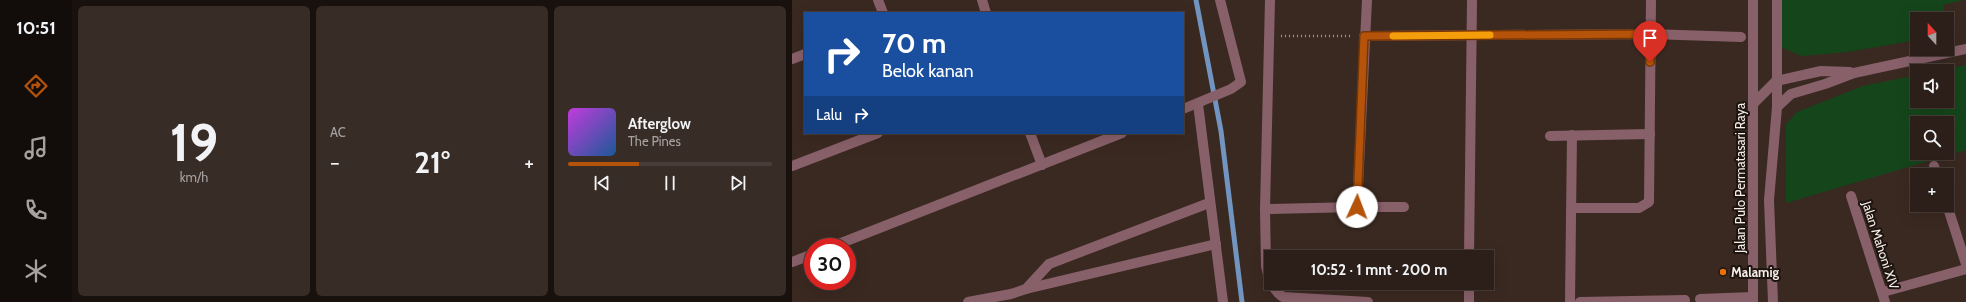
<!DOCTYPE html>
<html lang="id">
<head>
<meta charset="utf-8">
<style>
  body { margin:0; font-family:Cabin,sans-serif; background:#382c26; color:#f1f3f6; height:100vh; display:flex; flex-direction:column; font-size:15px; white-space:nowrap }
  * { box-sizing:border-box; margin:0 }
  p { font-size:13px; color:#a6a2a2 }
  .icon { flex:none; width:22px; height:22px; fill:none; stroke:currentColor; stroke-width:2; stroke-linecap:round; stroke-linejoin:round }
  .map { position:relative; flex:1; overflow:hidden }
  .side { display:flex; flex-direction:column; gap:6px; padding:6px; background:#18110e; width:720px }
  .side>* { flex:none }
  .top-card { position:absolute; left:12px; top:12px; width:380px; height:122px; border-radius:0px; box-shadow:0 4px 16px #0002,0 0 0 1px #483d38; background:#1a4fa0; color:#fff; overflow:hidden }
  .needle { width:26px; rotate:339deg }
  .tools { position:absolute; left:1118px; top:12px; display:grid; gap:8px }
  .tools a { display:grid; place-items:center; width:44px; height:44px; border-radius:0px; background:#2c1f19; box-shadow:0 4px 16px #0002,0 0 0 1px #483d38; font-size:20px }
  .speed { position:absolute; left:12px; top:238px; display:flex; gap:8px; font-size:20px; font-weight:700; text-align:center }
  .speed>* { display:grid; place-content:center; width:52px; height:52px; border-radius:50%; background:#2c1f19; box-shadow:0 4px 16px #0002,0 0 0 1px #483d38; line-height:1 }
  .speed .limit { border:6px solid #d22; background:#fff; color:#111 }
  .pin { position:absolute; display:grid; place-items:center; width:34px; height:34px; color:#fff; margin:-41px -17px; border-radius:50% 50% 50% 0; rotate:-45deg; box-shadow:0 0 4px #0007 }
  .pin .icon { rotate:45deg }
  .me { position:absolute; width:44px; margin:-22px; rotate:2deg; stroke-linejoin:round; filter:drop-shadow(0 0 3px #0008) }
  .turn { display:flex; align-items:center; gap:14px; height:84px; padding:0 12px; font-size:18px }
  .turn .icon { width:52px; height:52px; stroke-width:2.5 }
  .turn b { display:block; font-size:28px; line-height:34px }
  .then { display:flex; align-items:center; height:38px; padding:0 12px; background:#0003; gap:8px; font-size:15px }
  .big { font-size:30px; font-weight:700; line-height:1.1 }
  .side .tile { flex:1; display:flex; flex-direction:column; justify-content:center; gap:6px; min-width:0; padding:0 14px; border-radius:6px; background:#382c26 }
  .side .dial { align-items:center; gap:0 }
  .dial b { font-size:52px; line-height:1 }
  .song { display:flex; align-items:center; gap:12px }
  .cover { width:48px; height:48px; border-radius:6px; background:linear-gradient(135deg,hsl(290 70% 55%),hsl(210 70% 35%)) }
  .played { height:4px; border-radius:2px; background:linear-gradient(90deg,#b45309 35%,#483d38 35%) }
  .keys { display:flex; justify-content:space-around; direction:ltr }
  .heat { display:flex; justify-content:space-between; align-items:center; font-size:22px; direction:ltr }
  .side .tiles { flex:1; display:grid; gap:6px; grid-template-columns:repeat(3,1fr) }
  .trip { position:absolute; left:472px; top:250px; width:230px; height:40px; border-radius:0px; background:#2c1f19; box-shadow:0 4px 16px #0002,0 0 0 1px #483d38; font-weight:700; line-height:40px; text-align:center }
  main { display:flex; flex:1; min-height:0 }
  .tabs { display:flex; flex-direction:column; width:72px; justify-content:space-around; align-items:center; background:#120c0a; color:#a6a2a2 }
  .tabs .icon { width:28px; height:28px }
  .tabs .current { color:#b45309 }
  .tabs b { font-size:18px; color:#f1f3f6 }
  .map>svg:first-child { display:block }
  .green { fill:#15461b; fill-rule:evenodd }
  .lines { fill:none; stroke-linecap:round; stroke-linejoin:round }
  .stream { stroke:#7194c0; stroke-width:5 }
  .path { stroke:#a0928b; stroke-width:2.5; stroke-dasharray:1 3; stroke-linecap:butt }
  .minor { stroke:#88606a; stroke-width:10 }
  .route-casing { stroke:#753606; stroke-width:10 }
  .route { stroke:#b45309; stroke-width:7 }
  .slow { stroke:#f59e0b; stroke-width:7 }
  .food-dot { fill:#e8710a; stroke:#1c1410; stroke-width:1.5 }
  .labels { text-anchor:middle; stroke-width:4; stroke-linejoin:round; paint-order:stroke }
  .street-label { font-size:13px; fill:#f8ece6; stroke:#1c1410 }
  .poi-label { font-size:13px; font-weight:bold; fill:#f8ece6; stroke:#1c1410; text-anchor:start }
</style>
</head>
<body>
<main>
<nav class="tabs">
<b>10:51</b>
<svg class="icon current" aria-label="directions" viewBox="0 0 24 24"><path d="M12 3l9 9-9 9-9-9zM9 14v-3h6M13 9l2 2-2 2"/></svg>
<svg class="icon" aria-label="music" viewBox="0 0 24 24"><path d="M9 18V5l10-2v13"/><circle cx="6" cy="18" r="3"/><circle cx="16" cy="16" r="3"/></svg>
<svg class="icon" aria-label="phone" viewBox="0 0 24 24"><path d="M5 4h4l2 5-3 2q2 4 5 5l2-3 5 2v4C11 20 4 13 5 4z"/></svg>
<svg class="icon" aria-label="climate" viewBox="0 0 24 24"><path d="M12 3v18M4 7l16 10M4 17L20 7"/></svg>
</nav>
<section class="side">
<div class="tiles">
<div class="tile dial"><b>19</b><p>km/h</p></div>
<div class="tile"><p>AC</p>
<div class="heat"><a>−</a><b class="big">21°</b><a>+</a></div>
</div>
<div class="tile">
<div class="song"><i class="cover"></i><div><b>Afterglow</b><p>The Pines</p></div></div>
<div class="played"></div>
<div class="keys"><svg class="icon" aria-label="previous" viewBox="0 0 24 24"><path d="M18 5L8 12l10 7zM5 5v14"/></svg><svg class="icon" aria-label="pause" viewBox="0 0 24 24"><path d="M8 5v14M16 5v14"/></svg><svg class="icon" aria-label="next" viewBox="0 0 24 24"><path d="M6 5l10 7-10 7zM19 5v14"/></svg></div>
</div>
</div>
</section>
<div class="map">
<svg width="1174" height="302" viewBox="0 0 1174 302">
  <rect width="100%" height="100%" fill="#3a2921"/>
  <g class="green">
    <path d="M986,0H1172L1151,5L1153,19H1125V40L1056,52L1010,56L986,46Z"/>
    <path d="M1174,65V150L994,203V124L1005,112L1071,86L1125,75V101H1155V71H1144ZM1125,123H1155V153H1125Z"/>
  </g>
  <g class="lines">
    <path class="stream" d="M404,0L429,131L450,302"/>
    <path class="path" d="M489,36H560"/>
    <g class="minor">
      <path d="M86,0L91,13"/>
      <path d="M190,0L194,13"/>
      <path d="M478,0L473,209L474,266L478,283L486,293L491,297L576,302"/>
      <path d="M572,36L858,34L949,37"/>
      <path d="M0,59L13,54"/>
      <path d="M406,104L431,302"/>
      <path d="M961,104L984,81L1029,71L1058,72"/>
      <path d="M985,107L999,94L1033,84L1062,73L1174,49"/>
      <path d="M391,109L439,89L449,82L428,0"/>
      <path d="M238,133L250,165"/>
      <path d="M758,136L858,134"/>
      <path d="M0,166L86,133"/>
      <path d="M1142,166L1145,175"/>
      <path d="M1059,196L1093,302"/>
      <path d="M1155,205L1174,264"/>
      <path d="M565,207H612"/>
      <path d="M780,208H847L857,202L859,0"/>
      <path d="M473,209L565,207L575,0"/>
      <path d="M39,247L330,133"/>
      <path d="M677,257L680,0"/>
      <path d="M0,262L21,254"/>
      <path d="M234,289L424,244"/>
      <path d="M1091,292L1174,269"/>
      <path d="M908,299L961,297"/>
      <path d="M176,302L219,294L234,289L257,264L417,203"/>
      <path d="M677,302V283"/>
      <path d="M778,302L780,135"/>
      <path d="M788,302L893,300"/>
      <path d="M961,302V0"/>
      <path d="M981,302L977,200L985,107V0"/>
    </g>
  </g>
  <g class="lines">
    <g class="route-casing">
      <path id="route" d="M565,207L572,36L858,34V62"/>
    </g>
    <use href="#route" class="route"/>
    <path class="slow" d="M601,36L698,35"/>
  </g>
  <circle class="food-dot" cx="931" cy="272" r="4"/>
  <g class="labels">
    <g class="street-label">
      <text transform="translate(948 178) rotate(-90)" y="5">Jalan Pulo Permatasari Raya</text>
      <text transform="translate(1089 245) rotate(72)" y="5">Jalan Mahoni XIV</text>
    </g>
    <g class="poi-label">
      <text x="939" y="277">Malamig</text>
    </g>
  </g>
</svg>
<div class="tools">
<a><svg class="needle" viewBox="-14 -14 28 28"><path d="M0-13l5 13h-10z" fill="#e53935"/><path d="M0 13l5-13h-10z" fill="#a6a2a2"/></svg></a>
<a><svg class="icon" aria-label="sound" viewBox="0 0 24 24"><path d="M4 9h4l5-4v14l-5-4H4zM17 9q2 3 0 6"/></svg></a>
<a><svg class="icon" aria-label="search" viewBox="0 0 24 24"><circle cx="10" cy="10" r="6"/><path d="M15 15l6 6"/></svg></a>
<a>+</a>
</div>
<div class="speed"><div class="limit">30</div></div>
<div class="pin" style="left:858px;top:62px;background:#d93025"><svg class="icon" aria-label="arrive" viewBox="0 0 24 24"><path d="M6 21V4h12l-3 4 3 4H6"/></svg></div>
<svg class="me" style="left:565px;top:207px" viewBox="-20 -20 40 40"><circle r="19" fill="#fff"/><path d="M0-13L10 11 0 6-10 11z" fill="#b45309"/></svg>
<div class="trip">10:52 · 1 mnt · 200 m</div>
<div class="top-card">
<div class="turn"><svg class="icon" aria-label="right" viewBox="0 0 24 24"><path d="M7 20v-9h11M14 6l5 5-5 5"/></svg><div><b>70 m</b>Belok kanan</div></div>
<div class="then">Lalu<svg class="icon" aria-label="right" viewBox="0 0 24 24"><path d="M7 20v-9h11M14 6l5 5-5 5"/></svg></div>
</div>
</div>
</main>
</body>
</html>
